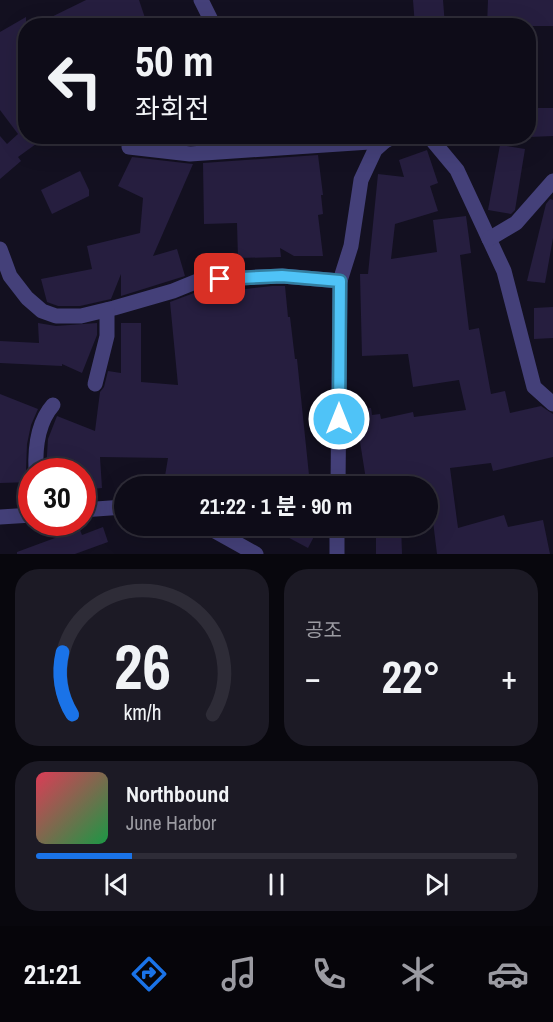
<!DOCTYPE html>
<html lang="ko">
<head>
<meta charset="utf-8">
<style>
  body { margin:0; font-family:"Archivo Narrow","Noto Sans KR",sans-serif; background:#1c1a25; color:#f1f3f6; height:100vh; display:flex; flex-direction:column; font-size:22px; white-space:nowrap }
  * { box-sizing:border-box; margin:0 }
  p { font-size:20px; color:#9b9ba2 }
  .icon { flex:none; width:33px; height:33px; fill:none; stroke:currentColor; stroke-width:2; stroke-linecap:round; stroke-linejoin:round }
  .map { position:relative; height:554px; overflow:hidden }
  .panel { display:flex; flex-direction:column; gap:15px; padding:15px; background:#08070d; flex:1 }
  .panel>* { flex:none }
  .guide { position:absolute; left:18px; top:18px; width:518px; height:126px; border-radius:24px; box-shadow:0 6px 24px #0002,0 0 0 2px #2e2c37; background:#0e0c18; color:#f1f3f6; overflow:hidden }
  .speed { position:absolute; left:18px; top:458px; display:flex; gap:12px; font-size:30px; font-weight:700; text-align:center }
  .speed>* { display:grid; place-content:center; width:78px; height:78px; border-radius:50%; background:#0e0c18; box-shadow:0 6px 24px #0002,0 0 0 2px #2e2c37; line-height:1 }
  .speed .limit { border:9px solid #d22; background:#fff; color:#111 }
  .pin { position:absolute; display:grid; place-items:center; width:51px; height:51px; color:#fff; margin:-26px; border-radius:12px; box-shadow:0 3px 9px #0006 }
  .me { position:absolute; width:66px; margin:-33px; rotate:0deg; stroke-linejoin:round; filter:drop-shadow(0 0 4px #0008) }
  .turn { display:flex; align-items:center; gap:21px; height:126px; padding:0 18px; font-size:27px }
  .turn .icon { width:78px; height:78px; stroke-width:2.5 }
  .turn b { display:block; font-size:42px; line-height:51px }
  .big { font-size:45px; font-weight:700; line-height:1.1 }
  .panel .widget { flex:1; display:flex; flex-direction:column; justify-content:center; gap:9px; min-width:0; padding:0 21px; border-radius:24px; background:#1c1a25 }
  .panel .dial { align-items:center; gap:0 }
  .dial svg { height:156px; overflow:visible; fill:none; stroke:#2e2c37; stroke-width:7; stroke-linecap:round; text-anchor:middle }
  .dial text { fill:#f1f3f6; stroke:none }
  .song { display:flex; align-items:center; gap:18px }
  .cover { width:72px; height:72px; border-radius:9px; background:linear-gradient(135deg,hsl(350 70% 55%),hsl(140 70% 35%)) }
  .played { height:6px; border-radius:3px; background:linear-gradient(90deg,#1a73e8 20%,#2e2c37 20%) }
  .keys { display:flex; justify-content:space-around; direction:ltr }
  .heat { display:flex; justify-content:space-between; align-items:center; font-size:33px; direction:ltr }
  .panel .tiles { flex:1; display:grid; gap:15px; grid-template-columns:1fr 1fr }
  .widget:last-child { grid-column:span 2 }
  .trip { position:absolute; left:114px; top:476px; width:324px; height:60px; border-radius:30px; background:#0e0c18; box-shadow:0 6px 24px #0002,0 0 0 2px #2e2c37; font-weight:700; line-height:60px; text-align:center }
  .menu { display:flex; height:96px; justify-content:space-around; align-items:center; background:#06050a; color:#9b9ba2 }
  .menu .icon { width:42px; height:42px }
  .menu .active { color:#1a73e8 }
  .menu b { font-size:27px; color:#f1f3f6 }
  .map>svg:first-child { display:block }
  .building { fill:#261e3f }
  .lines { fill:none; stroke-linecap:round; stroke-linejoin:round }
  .minor { stroke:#444079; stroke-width:15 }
  .route-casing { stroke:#337fa1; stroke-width:15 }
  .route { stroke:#4fc3f7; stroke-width:10 }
</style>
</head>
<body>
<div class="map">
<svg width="553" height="554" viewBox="0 0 553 554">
  <rect width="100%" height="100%" fill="#131020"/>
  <g class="building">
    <path d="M86,0H139L146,21L133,26H33Z"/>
    <path d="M413,0H443L445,26H415Z"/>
    <path d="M488,0H553V26H487Z"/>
    <path d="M26,17V136H47L18,157L21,161L0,179V136L7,144L18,134L0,110V32Z"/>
    <path d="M529,108H553V136L529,137Z"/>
    <path d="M202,136H306L203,143Z"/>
    <path d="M500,145L525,149L515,210L511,214L488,210Z"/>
    <path d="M427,150L438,183L430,186L438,211L395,224L391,259L437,252L433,220L466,216L471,253L460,255L469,330L479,328L491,394L505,391L510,413L541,406L553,414V457L493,471L491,463L450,468L458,528L504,515L508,527L543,520L550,554H437L432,513L428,514V486H419L418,482L389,486H367L355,410L371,408L372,415L380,414L381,419L413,412L414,417L466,410L459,380L413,387L408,354L362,356L360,274H368L378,174L404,177L399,160Z"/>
    <path d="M318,155L323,195H321L323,214L318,215L323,256H294L280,248L281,257L238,258L237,223L204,224L203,163Z"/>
    <path d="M132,157L193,164L153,256L177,249L185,276L121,296V274L111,299L80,306H58L47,302L41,279L92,269L87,246L140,233L143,198L118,186Z"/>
    <path d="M80,171L89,190V196L52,214L41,190Z"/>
    <path d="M550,199L553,200V238L545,283L527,281L546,204Z"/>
    <path d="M272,286H285L288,317H290L295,359H297L309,475L275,478L274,486H187L164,482L168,458L100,457L102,488L82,490V471H46L48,439L57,416L95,431L100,392L104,387L108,371L121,373V323H141V382L178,385L170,302L194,293L225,289L237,288V290Z"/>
    <path d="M553,307V338L534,339V308Z"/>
    <path d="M38,323L56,326L97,323V335L82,373L62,364V366L0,363V341L39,343Z"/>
    <path d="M0,394L38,409L31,425L27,444L26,471L32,482L0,483Z"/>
    <path d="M265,525H320L308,548Z"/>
    <path d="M376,525H401L402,554H376Z"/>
    <path d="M103,527L108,542L75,554H17V552L63,535L80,530L82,535Z"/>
  </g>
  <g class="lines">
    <g class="minor">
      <path d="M201,0L214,26"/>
      <path d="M423,136L432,140L457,170L504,271L534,387L553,404"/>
      <path d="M129,147L190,154L385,141"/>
      <path d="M489,239L516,223L553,181"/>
      <path d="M0,249L10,276L27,298L42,311L56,316H81L114,308L173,291L200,280L282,276L340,281"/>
      <path d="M95,384L107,336V310"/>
      <path d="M36,471C35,449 37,423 53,405"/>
      <path d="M338,486L340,281L351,246L361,180L375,150L385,141L395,136"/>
      <path d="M82,510L124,507"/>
      <path d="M0,517L32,515"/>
      <path d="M204,525L256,554"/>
      <path d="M337,554V525"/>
    </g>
  </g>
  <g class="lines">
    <g class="route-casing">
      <path id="route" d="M220,279L282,276L340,281L339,419"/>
    </g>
    <use href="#route" class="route"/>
  </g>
</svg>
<div class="speed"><div class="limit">30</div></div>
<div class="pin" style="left:220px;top:279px;background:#d93025"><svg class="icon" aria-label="arrive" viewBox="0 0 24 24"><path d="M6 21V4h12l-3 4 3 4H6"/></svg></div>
<svg class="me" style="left:339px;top:419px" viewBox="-20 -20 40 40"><circle r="17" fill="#4fc3f7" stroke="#fff" stroke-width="3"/><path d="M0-11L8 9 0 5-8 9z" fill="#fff"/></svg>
<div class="trip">21:22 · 1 분 · 90 m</div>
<div class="guide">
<div class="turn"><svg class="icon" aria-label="left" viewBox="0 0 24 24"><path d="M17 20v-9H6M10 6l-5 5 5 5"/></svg><div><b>50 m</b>좌회전</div></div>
</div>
</div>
<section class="panel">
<div class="tiles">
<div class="widget dial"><svg viewBox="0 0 100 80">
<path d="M14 69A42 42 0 1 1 86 69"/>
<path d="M14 69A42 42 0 0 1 9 37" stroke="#1a73e8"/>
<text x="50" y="56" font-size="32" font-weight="700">26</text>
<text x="50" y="72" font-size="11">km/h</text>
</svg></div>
<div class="widget"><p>공조</p>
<div class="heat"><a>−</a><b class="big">22°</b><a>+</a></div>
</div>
<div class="widget">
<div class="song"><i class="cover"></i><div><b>Northbound</b><p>June Harbor</p></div></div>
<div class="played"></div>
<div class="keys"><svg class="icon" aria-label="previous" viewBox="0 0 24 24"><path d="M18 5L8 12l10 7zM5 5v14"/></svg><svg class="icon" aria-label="pause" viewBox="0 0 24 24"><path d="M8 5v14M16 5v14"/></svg><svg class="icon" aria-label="next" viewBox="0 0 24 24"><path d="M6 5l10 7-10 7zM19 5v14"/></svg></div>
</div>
</div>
</section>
<nav class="menu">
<b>21:21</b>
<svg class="icon active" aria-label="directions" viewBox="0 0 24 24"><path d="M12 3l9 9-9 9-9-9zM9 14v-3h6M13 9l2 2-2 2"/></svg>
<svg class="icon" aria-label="music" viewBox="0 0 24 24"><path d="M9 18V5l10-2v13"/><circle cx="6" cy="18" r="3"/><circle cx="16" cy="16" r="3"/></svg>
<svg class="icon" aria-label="phone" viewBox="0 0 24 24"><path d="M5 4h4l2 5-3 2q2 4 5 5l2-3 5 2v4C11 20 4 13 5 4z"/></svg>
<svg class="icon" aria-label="climate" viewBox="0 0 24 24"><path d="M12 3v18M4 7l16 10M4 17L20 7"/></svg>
<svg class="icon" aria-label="car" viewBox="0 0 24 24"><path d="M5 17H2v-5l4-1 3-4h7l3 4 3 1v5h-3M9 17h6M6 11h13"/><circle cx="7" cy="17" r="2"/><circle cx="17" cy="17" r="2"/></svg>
</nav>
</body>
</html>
